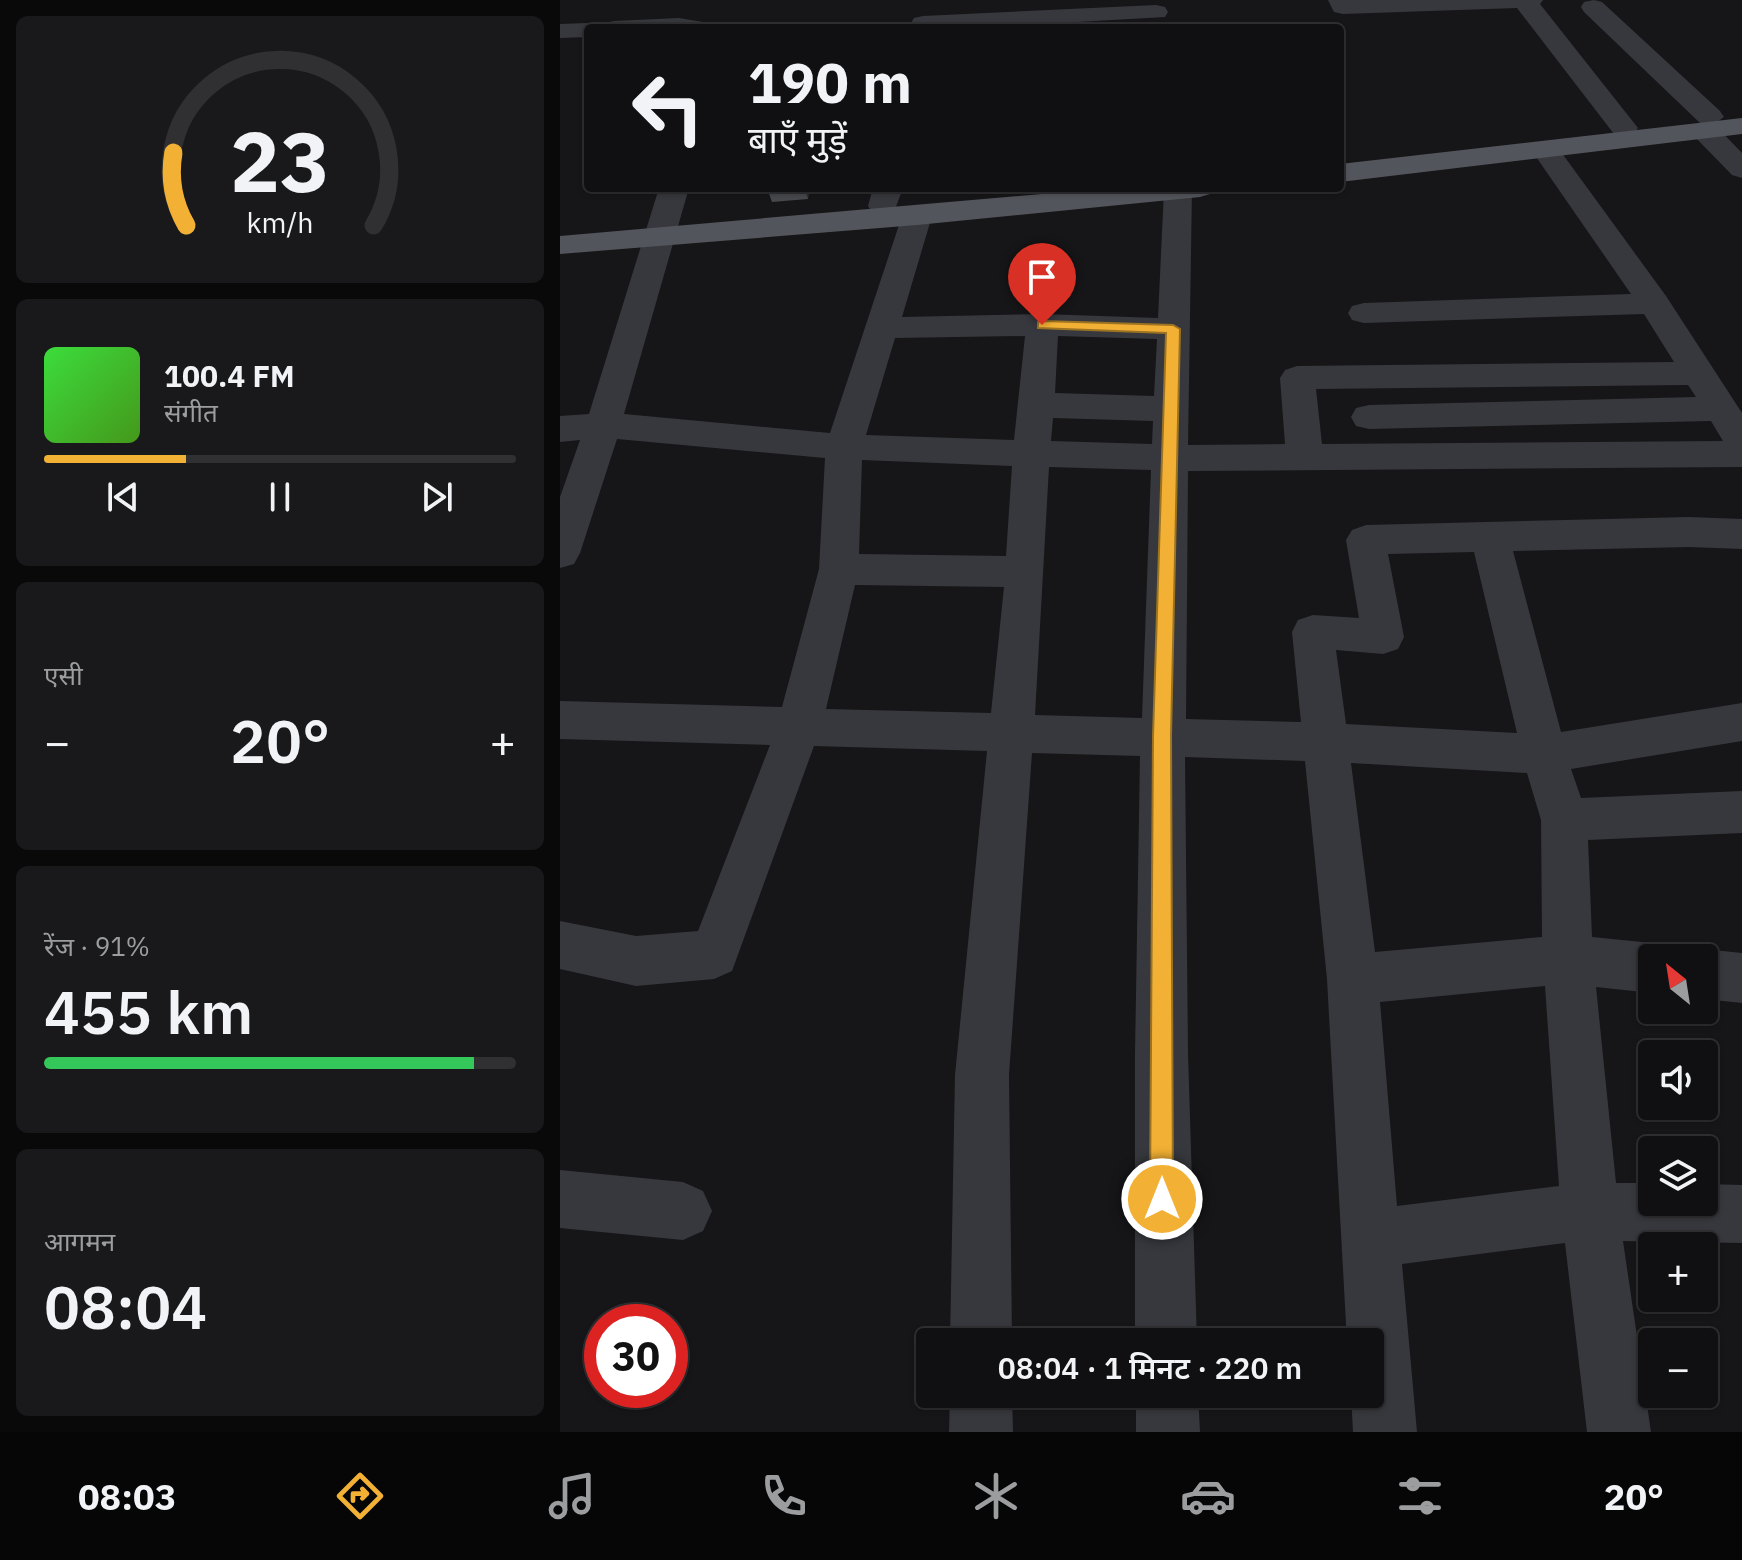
<!DOCTYPE html>
<html lang="hi">
<head>
<meta charset="utf-8">
<style>
  body { margin:0; font-family:"IBM Plex Sans","Noto Sans Devanagari",sans-serif; background:#19191b; color:#f1f3f6; height:100vh; display:flex; flex-direction:column; font-size:30px; white-space:nowrap }
  * { box-sizing:border-box; margin:0 }
  p { font-size:26px; color:#9c9d9f }
  .icon { flex:none; width:44px; height:44px; fill:none; stroke:currentColor; stroke-width:2; stroke-linecap:round; stroke-linejoin:round }
  .map { position:relative; flex:1; overflow:hidden }
  .panel { display:flex; flex-direction:column; gap:16px; padding:16px; background:#09090a; width:560px }
  .panel>* { flex:none }
  .top-card { position:absolute; left:24px; top:24px; width:760px; height:168px; border-radius:8px; box-shadow:0 2px 6px #0004,0 0 0 2px #303032; background:#101012; color:#f1f3f6; overflow:hidden }
  .needle { width:52px; rotate:330deg }
  .controls { position:absolute; left:1078px; top:944px; display:grid; gap:16px }
  .controls a { display:grid; place-items:center; width:80px; height:80px; border-radius:8px; background:#101012; box-shadow:0 2px 6px #0004,0 0 0 2px #303032; font-size:40px }
  .speed { position:absolute; left:24px; top:1304px; display:flex; gap:16px; font-size:40px; font-weight:700; text-align:center }
  .speed>* { display:grid; place-content:center; width:104px; height:104px; border-radius:50%; background:#101012; box-shadow:0 2px 6px #0004,0 0 0 2px #303032; line-height:1 }
  .speed .limit { border:12px solid #d22; background:#fff; color:#111 }
  .pin { position:absolute; display:grid; place-items:center; width:68px; height:68px; color:#fff; margin:-82px -34px; border-radius:50% 50% 50% 0; rotate:-45deg; box-shadow:0 0 8px #0007 }
  .pin .icon { rotate:45deg }
  .me { position:absolute; width:88px; margin:-44px; rotate:0deg; stroke-linejoin:round; filter:drop-shadow(0 0 6px #0008) }
  .turn { display:flex; align-items:center; gap:28px; height:168px; padding:0 32px; font-size:36px }
  .turn .icon { width:104px; height:104px; stroke-width:2.5 }
  .turn b { display:block; font-size:56px; line-height:68px }
  .big { font-size:60px; font-weight:600; line-height:1.1 }
  .panel .card { flex:1; display:flex; flex-direction:column; justify-content:center; gap:12px; min-width:0; padding:0 28px; border-radius:12px; background:#19191b }
  .panel .dial { align-items:center; gap:0 }
  .dial svg { height:208px; overflow:visible; fill:none; stroke:#303032; stroke-width:7; stroke-linecap:round; text-anchor:middle }
  .dial text { fill:#f1f3f6; stroke:none }
  .song { display:flex; align-items:center; gap:24px }
  .cover { width:96px; height:96px; border-radius:12px; background:linear-gradient(135deg,hsl(120 70% 55%),hsl(100 70% 35%)) }
  .played { height:8px; border-radius:4px; background:linear-gradient(90deg,#f2b134 30%,#303032 30%) }
  .keys { display:flex; justify-content:space-around; direction:ltr }
  .heat { display:flex; justify-content:space-between; align-items:center; font-size:44px; direction:ltr }
  .charge { height:12px; border-radius:6px; background:linear-gradient(90deg,#34c759 91%,#303032 0) }
  .trip { position:absolute; left:356px; top:1328px; width:468px; height:80px; border-radius:8px; background:#101012; box-shadow:0 2px 6px #0004,0 0 0 2px #303032; font-weight:600; line-height:80px; text-align:center }
  .tabs { display:flex; height:128px; justify-content:space-around; align-items:center; background:#060607; color:#9c9d9f }
  .tabs .icon { width:56px; height:56px }
  .tabs .current { color:#f2b134 }
  .tabs b { font-size:36px; color:#f1f3f6 }
  main { display:flex; flex:1; min-height:0 }
  .map>svg:first-child { display:block }
  .lines { fill:none; stroke-linecap:round; stroke-linejoin:round }
  .minor { fill:#37383d; fill-rule:evenodd }
  .major { fill:#53555c; fill-rule:evenodd }
  .wall { fill:#47494d }
  .shaded-wall { fill:#2f3033 }
  .route { fill:#f2b134; stroke:#9d7322; stroke-width:2 }
</style>
</head>
<body>
<main>
<section class="panel">
<div class="card dial"><svg viewBox="0 0 100 80">
<path d="M14 69A42 42 0 1 1 86 69"/>
<path d="M14 69A42 42 0 0 1 9 41" stroke="#f2b134"/>
<text x="50" y="56" font-size="32" font-weight="700">23</text>
<text x="50" y="72" font-size="11">km/h</text>
</svg></div>
<div class="card">
<div class="song"><i class="cover"></i><div><b>100.4 FM</b><p>संगीत</p></div></div>
<div class="played"></div>
<div class="keys"><svg class="icon" aria-label="previous" viewBox="0 0 24 24"><path d="M18 5L8 12l10 7zM5 5v14"/></svg><svg class="icon" aria-label="pause" viewBox="0 0 24 24"><path d="M8 5v14M16 5v14"/></svg><svg class="icon" aria-label="next" viewBox="0 0 24 24"><path d="M6 5l10 7-10 7zM19 5v14"/></svg></div>
</div>
<div class="card"><p>एसी</p>
<div class="heat"><a>−</a><b class="big">20°</b><a>+</a></div>
</div>
<div class="card"><p>रेंज · 91%</p><b class="big">455 km</b><div class="charge"></div></div>
<div class="card"><p>आगमन</p><b class="big">08:04</b></div>
</section>
<div class="map">
<svg width="1182" height="1432" viewBox="0 0 1182 1432">
  <rect width="100%" height="100%" fill="#161618"/>
  <g class="lines">
    <g class="minor">
      <path d="M768,0H983L980,4L1078,128L1074,134L1064,136L1054,134L957,8L783,14L774,12Z"/>
      <path d="M1034,0L1042,2L1160,111L1164,117L1154,124L1182,153V178L1172,175L1134,136L1130,130L1140,123L1024,12L1021,7L1024,2Z"/>
      <path d="M596,5L605,7L608,12L605,17L414,28H354L351,23L354,18L363,16Z"/>
      <path d="M119,18L149,23L152,28H42L45,23L54,21Z"/>
      <path d="M28,23L39,28H28V37L0,38V24Z"/>
      <path d="M986,143L996,145L1106,296L1182,413V467L628,471L626,719L741,722L732,632L738,620L753,615L799,618L786,540L792,530L806,525L1129,517L1182,519V549L1129,547L953,551L1001,732L1182,703V741L1011,769L1021,798L1182,791V833L1028,840L1032,937L1092,943L1110,950L1113,958H1092V993L1036,987L1056,1183H1092V1202H1144V1184L1182,1185V1243L1063,1241L1091,1432H1027L1005,1243L842,1264L857,1432H793L791,1394H810V1342H787L767,979L745,761L625,757L628,1054L637,1342H575V1054L580,756L472,753L449,1075L452,1342H390L395,1075L427,751L254,746L172,971L154,979L76,986L0,969V921L76,936L138,931L210,745L0,739V701L222,707L259,569L265,458L57,439L20,553L14,564L0,568V497L20,440L0,442V416L29,414L99,188H129L64,414L270,433L342,216L346,210L357,207L368,210L372,216L342,317L482,314L598,318L604,190L632,188L628,445L725,444L720,378L725,370L737,366L1114,362L1084,314L804,323L792,320L788,313L792,306L804,303L1071,294L972,151L976,145ZM465,336L454,440L306,435L335,338ZM498,336L597,339L594,396L495,393ZM1128,385L1136,397L809,405L796,408L791,417L796,426L809,429L1151,421L1163,441L762,444L756,389ZM493,418L593,421L592,444L491,441ZM302,460L452,466L446,556L299,554ZM489,467L591,470L582,718L475,715ZM914,552L957,733L786,724L776,650L823,654L838,649L844,637L828,554ZM295,585L444,587L431,713L266,709ZM791,763L967,773L981,820L982,937L815,952ZM985,986L999,1186L837,1206L820,1002Z"/>
      <path d="M313,188H343L334,212L323,215L312,212L308,206Z"/>
      <path d="M1144,949L1182,953V1003L1144,999V958H1125Z"/>
      <path d="M0,1170L123,1182L143,1191L152,1211L143,1231L123,1240L0,1228Z"/>
      <path d="M390,1394H452L453,1432H389Z"/>
      <path d="M576,1394H638L640,1432H576Z"/>
    </g>
    <g class="major">
      <path d="M1182,118V134L780,182V164Z"/>
      <path d="M550,188H655L650,194L640,197L357,225L0,254V236Z"/>
    </g>
  </g>
  <path class="wall" d="M207,188H249L248,199L212,202Z"/>
  <path class="shaded-wall" d="M244,188H249L248,199Z"/>
  <path class="route" d="M482,321L613,325L620,329L611,736L613,1199L610,1207L602,1211L593,1207L590,1199L593,736L606,333L478,328V322Z"/>
</svg>
<div class="controls">
<a><svg class="needle" viewBox="-14 -14 28 28"><path d="M0-13l5 13h-10z" fill="#e53935"/><path d="M0 13l5-13h-10z" fill="#9c9d9f"/></svg></a>
<a><svg class="icon" aria-label="sound" viewBox="0 0 24 24"><path d="M4 9h4l5-4v14l-5-4H4zM17 9q2 3 0 6"/></svg></a>
<a><svg class="icon" aria-label="layers" viewBox="0 0 24 24"><path d="M12 4l9 5-9 5-9-5zM3 14l9 5 9-5"/></svg></a>
<a>+</a>
<a>−</a>
</div>
<div class="speed"><div class="limit">30</div></div>
<div class="pin" style="left:482px;top:325px;background:#d93025"><svg class="icon" aria-label="arrive" viewBox="0 0 24 24"><path d="M6 21V4h12l-3 4 3 4H6"/></svg></div>
<svg class="me" style="left:602px;top:1199px" viewBox="-20 -20 40 40"><circle r="17" fill="#f2b134" stroke="#fff" stroke-width="3"/><path d="M0-11L8 9 0 5-8 9z" fill="#fff"/></svg>
<div class="trip">08:04 · 1 मिनट · 220 m</div>
<div class="top-card">
<div class="turn"><svg class="icon" aria-label="left" viewBox="0 0 24 24"><path d="M17 20v-9H6M10 6l-5 5 5 5"/></svg><div><b>190 m</b>बाएँ मुड़ें</div></div>
</div>
</div>
</main>
<nav class="tabs">
<b>08:03</b>
<svg class="icon current" aria-label="directions" viewBox="0 0 24 24"><path d="M12 3l9 9-9 9-9-9zM9 14v-3h6M13 9l2 2-2 2"/></svg>
<svg class="icon" aria-label="music" viewBox="0 0 24 24"><path d="M9 18V5l10-2v13"/><circle cx="6" cy="18" r="3"/><circle cx="16" cy="16" r="3"/></svg>
<svg class="icon" aria-label="phone" viewBox="0 0 24 24"><path d="M5 4h4l2 5-3 2q2 4 5 5l2-3 5 2v4C11 20 4 13 5 4z"/></svg>
<svg class="icon" aria-label="climate" viewBox="0 0 24 24"><path d="M12 3v18M4 7l16 10M4 17L20 7"/></svg>
<svg class="icon" aria-label="car" viewBox="0 0 24 24"><path d="M5 17H2v-5l4-1 3-4h7l3 4 3 1v5h-3M9 17h6M6 11h13"/><circle cx="7" cy="17" r="2"/><circle cx="17" cy="17" r="2"/></svg>
<svg class="icon" aria-label="filters" viewBox="0 0 24 24"><path d="M4 7h16M4 17h16"/><circle cx="9" cy="7" r="2"/><circle cx="15" cy="17" r="2"/></svg>
<b>20°</b>
</nav>
</body>
</html>
